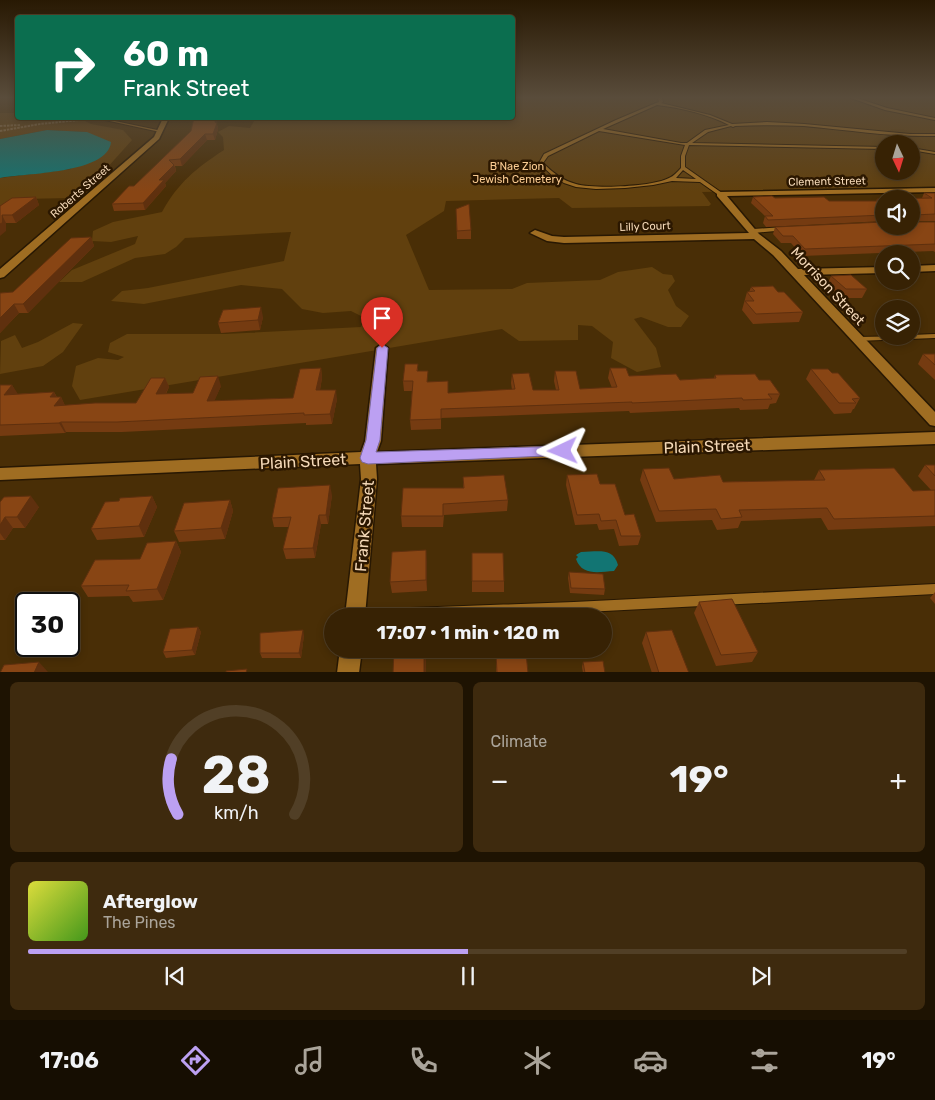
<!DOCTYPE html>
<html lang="en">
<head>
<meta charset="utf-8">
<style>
  body { margin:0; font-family:Rubik,sans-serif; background:#3e2a0e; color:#f1f3f6; height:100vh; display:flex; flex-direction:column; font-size:19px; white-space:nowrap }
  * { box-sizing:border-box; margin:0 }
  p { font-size:16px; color:#aaa49a }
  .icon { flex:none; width:28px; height:28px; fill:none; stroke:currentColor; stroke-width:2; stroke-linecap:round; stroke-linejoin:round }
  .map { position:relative; height:672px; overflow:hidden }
  .sheet { display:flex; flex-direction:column; gap:10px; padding:10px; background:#1e1302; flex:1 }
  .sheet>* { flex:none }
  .guide { position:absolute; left:15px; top:15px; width:500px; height:105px; border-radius:5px; box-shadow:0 2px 8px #0003,0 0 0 1px #513f26; background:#0b6e4f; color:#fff; overflow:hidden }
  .needle { width:32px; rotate:176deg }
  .buttons { position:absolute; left:875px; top:135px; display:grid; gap:10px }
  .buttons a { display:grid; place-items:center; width:45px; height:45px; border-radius:50%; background:#372204; box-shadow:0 2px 8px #0003,0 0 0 1px #513f26; font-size:25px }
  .speed { position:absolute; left:15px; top:592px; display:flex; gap:10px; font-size:25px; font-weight:700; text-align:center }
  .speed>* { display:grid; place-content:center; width:65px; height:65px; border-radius:50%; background:#372204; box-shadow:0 2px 8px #0003,0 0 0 1px #513f26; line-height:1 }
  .speed .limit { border:2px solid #111; border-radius:8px; background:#fff; color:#111 }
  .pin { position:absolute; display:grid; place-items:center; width:42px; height:42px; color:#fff; margin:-51px -21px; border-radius:50% 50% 50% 0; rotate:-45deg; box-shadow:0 0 5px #0007 }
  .pin .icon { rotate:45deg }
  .me { position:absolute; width:55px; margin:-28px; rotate:268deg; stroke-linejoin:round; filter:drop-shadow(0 0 4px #0008) }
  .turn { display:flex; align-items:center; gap:18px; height:105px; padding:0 25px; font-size:22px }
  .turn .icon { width:65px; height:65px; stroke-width:2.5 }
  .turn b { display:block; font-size:35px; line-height:42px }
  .big { font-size:38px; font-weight:700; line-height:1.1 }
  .sheet .tile { flex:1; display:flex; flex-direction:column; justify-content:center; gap:8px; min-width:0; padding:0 18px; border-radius:8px; background:#3e2a0e }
  .sheet .dial { align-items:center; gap:0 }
  .dial svg { height:130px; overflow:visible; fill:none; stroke:#513f26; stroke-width:7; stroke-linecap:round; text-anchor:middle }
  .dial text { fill:#f1f3f6; stroke:none }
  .song { display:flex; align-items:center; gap:15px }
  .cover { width:60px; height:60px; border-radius:8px; background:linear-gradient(135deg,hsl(60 70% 55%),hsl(100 70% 35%)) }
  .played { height:5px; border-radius:2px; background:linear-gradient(90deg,#bca0f2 50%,#513f26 50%) }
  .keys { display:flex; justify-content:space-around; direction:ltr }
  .heat { display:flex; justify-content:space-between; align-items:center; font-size:28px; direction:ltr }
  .sheet .tiles { flex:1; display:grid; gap:10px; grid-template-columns:1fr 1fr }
  .tile:last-child { grid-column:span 2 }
  .trip { position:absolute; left:324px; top:608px; width:288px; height:50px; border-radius:25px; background:#372204; box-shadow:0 2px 8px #0003,0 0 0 1px #513f26; font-weight:700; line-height:50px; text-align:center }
  .dock { display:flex; height:80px; justify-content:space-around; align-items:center; background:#160e02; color:#aaa49a }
  .dock .icon { width:35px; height:35px }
  .dock .on { color:#bca0f2 }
  .dock b { font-size:22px; color:#f1f3f6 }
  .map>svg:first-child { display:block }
  .green { fill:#61400e; fill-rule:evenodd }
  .water { fill:#127573 }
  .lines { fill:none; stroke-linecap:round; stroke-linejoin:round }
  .service-casing { stroke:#281803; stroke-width:2 }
  .minor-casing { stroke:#281803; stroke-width:3 }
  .path { stroke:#927752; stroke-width:2; stroke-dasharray:2.5 1; stroke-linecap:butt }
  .service { fill:#9f6d22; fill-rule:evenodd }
  .minor { fill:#9f6d22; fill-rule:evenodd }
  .wall { fill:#753b11 }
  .shaded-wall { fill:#5f300e }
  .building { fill:#884514; stroke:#5f300e }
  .route { fill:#bca0f2; stroke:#7a689d }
  .labels { text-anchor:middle; stroke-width:5; stroke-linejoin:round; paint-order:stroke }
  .far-park-label { font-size:11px; fill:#fbcc92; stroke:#2b1700 }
  .far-street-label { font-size:11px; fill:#f4d8b7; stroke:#2b1700 }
  .street-label { font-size:14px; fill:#f4d8b7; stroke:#2b1700 }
  .near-street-label { font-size:16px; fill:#f4d8b7; stroke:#2b1700 }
</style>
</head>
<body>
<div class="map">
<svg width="935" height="673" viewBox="0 0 935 673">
  <rect width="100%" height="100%" fill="#492e06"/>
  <g class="green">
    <path d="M513,98H935V187L702,192L711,204L709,206L572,208L559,198L446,201L444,211L406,235L429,290L512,289L527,283L600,280L618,272L652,267L663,274L672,275L675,281L668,290L676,306L689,316L681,327H668L641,317L634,319L656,348L661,367L637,372L611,358L613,342L592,326L578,325V340L519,341L502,329L80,400L72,386L76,366L98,358L118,360L124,357L108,352L110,343L127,334H225L361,327L365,318L351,311L323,313L302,309L282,289L241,285L144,304L111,301L122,291L148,288L284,261L291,232L185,238L176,247L165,254L135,258L82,282H59L72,270L135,244L138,236L111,242L92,241L93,231L113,222L162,212C178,183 196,168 224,150L223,137L218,132L229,126L250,128L256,118H512ZM884,144H911V171H884Z"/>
    <path d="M0,113H17L18,118H79L91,124L123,130L132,140L89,188L71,198L21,199L0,206V178L71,169L87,132L47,130L0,139Z"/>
    <path d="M73,323L83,324L63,352L43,366L0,374L1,341L15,335L22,348L38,342Z"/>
  </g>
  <g class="water">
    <path d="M47,130L87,132L111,142C108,174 24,173 0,178V139Z"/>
    <path d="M581,552C598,552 613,547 618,565L614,571C598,572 582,576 576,559L578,557L576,555Z"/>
  </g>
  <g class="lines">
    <g class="service-casing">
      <g id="service">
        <path d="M658,98H662L663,102L661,103L710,115L732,124L767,122L804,124L910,134H935V136C891,137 848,130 804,126C781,125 758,125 735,126L733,127L731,126L708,132L692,143L884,147V149L689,145L685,156V167L722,193V195L720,196L700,182L672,181L653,185L625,188L596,189L576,187L564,183L555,178L539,163L544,154L616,120L656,103L659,102ZM657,105C681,108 708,114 729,125L705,130L687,143H681L603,129ZM599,131L685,145L681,156V168C677,172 674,176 669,178C652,187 594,189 576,184C563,181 552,172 543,163L548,156ZM683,170L696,179L676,178Z"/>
        <path d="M851,98H857L887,108L935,118V120L885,110Z"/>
        <path d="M96,118H101L162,131L160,132Z"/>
        <path d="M911,148L935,152V154L911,150Z"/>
        <path d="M784,227L787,229L786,230L753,233L750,231L753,229Z"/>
        <path d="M935,334V338L856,341L852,339L856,337L911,336V335Z"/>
        <path d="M935,584V594L508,616H352L354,612L358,610L574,602Z"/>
      </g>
    </g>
    <g class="minor-casing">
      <g id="minor">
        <path d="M163,118H169L159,139L4,277L0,278V269L154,137Z"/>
        <path d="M935,188V192L727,196L759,234L781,251L798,269L884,267V273L804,275L935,412V426L930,425L773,255L754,239L564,243L547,241L530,233L535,230L552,236L564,237L749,233L717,196V192Z"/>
        <path d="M935,265V271L911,272V266Z"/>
        <path d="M382,344L388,348L381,441L377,452L935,432V444L376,464L377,479L365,616H345L361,479L360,464L0,480V468L361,452L365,441L376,348Z"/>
        <path d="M340,649H362L359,673H337Z"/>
      </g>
    </g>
    <g class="path">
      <path d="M0,126L20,125"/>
      <path d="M0,131L40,124L89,119"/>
    </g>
    <use href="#service" class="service"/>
    <use href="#minor" class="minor"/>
  </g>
  <g class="wall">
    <path d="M217,124L218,129L215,140H207L182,166H175L176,171L165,183L166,186L145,210L114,211L112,204Z"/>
    <path d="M924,193H935V221H912L914,222H935V252L933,251L802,256L791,243H781L773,234L775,227L911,226L884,199V221L766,227L763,223L765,216L751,203L753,197L829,201H876L877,199L922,198Z"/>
    <path d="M36,197L39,205L16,223H6V231L0,206Z"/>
    <path d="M456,209L471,230V239H457Z"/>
    <path d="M91,237L94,246L28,313H19L0,333V293L13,292Z"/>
    <path d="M831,276L867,289L862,298H842L827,285Z"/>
    <path d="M751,287L778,292L803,312L799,322L753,324L742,310L747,292H749Z"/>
    <path d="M263,317L260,330L221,333L218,323Z"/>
    <path d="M923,354H935V380L918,364Z"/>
    <path d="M418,364V371L428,382L448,393L512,390L511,383L512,374L533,390H556L554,381L555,371L580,389L612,388L608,378L610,368L629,376L680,380L714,378L715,375L759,380L780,394L776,403L770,404L768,409L740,410L739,408L630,413L629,411L441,418V429L411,430L410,420L412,391H404L403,381Z"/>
    <path d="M321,368L322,378L320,390L337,399L332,424L306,425V423L122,432H66L65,433L0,436V385H12L17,394L54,392L57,397H61L65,406L136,403L165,378L169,387L166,394L193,393L221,386L214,401L293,398Z"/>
    <path d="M811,369L832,373L860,398L854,409H853L851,413L834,414L806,379Z"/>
    <path d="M925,465H935V526L828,530L821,518L741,521L738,528L717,530L712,520L656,522L640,480L643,469L674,479L723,482L814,480L819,470L913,491L931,490L918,476Z"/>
    <path d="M567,475L600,484L641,536L638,545L619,546L614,529L599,530L597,524L575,525L566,485Z"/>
    <path d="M463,477L508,500L507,511L444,515L443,527H402L401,516L463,488Z"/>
    <path d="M332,495L328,524H321L315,558L286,559L283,549L289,527H274L272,518Z"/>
    <path d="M152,496L157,507L144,537L97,540L91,529L119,501Z"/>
    <path d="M230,500L233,511L225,539L179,542L174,531Z"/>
    <path d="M0,502L39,507L25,528H13L5,540H0Z"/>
    <path d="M176,541L181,552L163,600L133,602L129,596L88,597L81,586L140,559Z"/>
    <path d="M472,553L504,581V592H472Z"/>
    <path d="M427,561V591L392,593L390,582Z"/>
    <path d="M569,572L605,589L604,595L570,593L568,578Z"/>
    <path d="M935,592V604L930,598Z"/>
    <path d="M699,602L758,652L752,662L716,666L694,613Z"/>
    <path d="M198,627L201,632L195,655L166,658L163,652Z"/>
    <path d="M646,632L689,673H652L642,643Z"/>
    <path d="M304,635L301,658H262L260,653Z"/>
    <path d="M496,653L528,673H496Z"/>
    <path d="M583,662L605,673H583L582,667Z"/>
  </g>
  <g class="shaded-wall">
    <path d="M216,118H218L217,124L218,129L215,140L213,134Z"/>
    <path d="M205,134L207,140L182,166L180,159Z"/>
    <path d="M174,165L176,171L165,183L166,186L145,210L143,203L159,180Z"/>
    <path d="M36,197L39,205L16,223L12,215Z"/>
    <path d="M2,215L6,223V231L0,236V224Z"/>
    <path d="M91,237L94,246L28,313L23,304Z"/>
    <path d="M14,304L19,313L0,333V318Z"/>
    <path d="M261,307L263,317L260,330L258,320Z"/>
    <path d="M321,368L322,378L318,400L316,390Z"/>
    <path d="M218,376L221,386L210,411L207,401Z"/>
    <path d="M165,378L169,387L160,404L156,394Z"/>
    <path d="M12,385L18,394L4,395Z"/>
    <path d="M336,390L337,399L332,424L330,414Z"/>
    <path d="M54,392L58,400L61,397L66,407L54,406L50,397Z"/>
    <path d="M61,422L66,432L65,433L59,423Z"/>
    <path d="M330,485L332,495L328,524L326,515Z"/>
    <path d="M31,496L39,507L25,528L17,517Z"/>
    <path d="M152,496L157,507L144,537L139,526Z"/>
    <path d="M230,500L233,511L225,539L221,528Z"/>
    <path d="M319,515L321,524L315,558L313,548Z"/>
    <path d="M5,517L13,528L5,540L0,533V525Z"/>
    <path d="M176,541L181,552L163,600L157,589Z"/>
    <path d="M426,550L427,561V591L426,580Z"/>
    <path d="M198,627L201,632L195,655L192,650Z"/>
    <path d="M303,630L304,635L301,658L299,653Z"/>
    <path d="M425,649L426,661V673H424Z"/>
    <path d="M39,662L48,672V673H34Z"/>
  </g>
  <g class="building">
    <path d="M194,118H216L215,122L217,123L213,134H205L180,159L169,160L174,165L159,180H164L143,203L112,204L129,186H134L191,131Z"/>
    <path d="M924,193H935V214L914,215L911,218V199H884V215L768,220L765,216H773L753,197L772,196L775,198L824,197L829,201H880L877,199L932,198Z"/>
    <path d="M36,197L12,215H2V223L0,224V206L12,198Z"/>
    <path d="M469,204L471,230L457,231L456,209Z"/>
    <path d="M911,221L914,222H935V244L805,249L793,236H783L775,227L884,222V226H911Z"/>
    <path d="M91,237L23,304H14L0,318V293H1L13,292L71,238Z"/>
    <path d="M851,275L867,289H846L831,276Z"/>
    <path d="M773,286L778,292H784L803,312L756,314L745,301H754L747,292L755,291L751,287Z"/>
    <path d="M261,307L258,320L218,323L223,310Z"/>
    <path d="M923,354H935V365Z"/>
    <path d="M405,364H418L417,371H428L427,382L448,381V393L515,389L512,374L529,373L533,390H559L555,371H576L580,389L617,387L610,368H626L629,376L676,374L680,380L716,378L715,375L755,374L759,380H770L780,394H768L772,399L743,400L742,398L632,403V402L441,409V419L410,420L413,381H403Z"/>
    <path d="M321,368L316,390H336L330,414L304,415V413L117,422H61L59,423L0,425V385H12L4,395L54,392L50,397H61L54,406L95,403H136L151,378H165L156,394L193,393L200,377L218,376L207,401L293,398L300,369Z"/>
    <path d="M811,369H828L832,373H838L860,398L852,399L856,403H839Z"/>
    <path d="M925,465H935V476Z"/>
    <path d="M669,468L674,479L720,475L723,482L825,480L819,470L894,468L913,491L935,490V516L834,519L827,508L739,510L742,517L721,519L716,509L659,511L643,469Z"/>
    <path d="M597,474L600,484H615L625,515L634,514L641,536H621L616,520L601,521L599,514L577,515L567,475Z"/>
    <path d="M504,475L508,500L443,504V516H401L403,488H464L463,477Z"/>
    <path d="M330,485L326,515H319L313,548L283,549L291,517L272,518L278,488Z"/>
    <path d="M31,496L17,517H5L0,525V502L4,497Z"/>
    <path d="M152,496L139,526L91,529L105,502L119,501L120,498Z"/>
    <path d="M230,500L221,528L174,531L184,503Z"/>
    <path d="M176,541L157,589L126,591L129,585L81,586L95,560L140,559L147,543Z"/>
    <path d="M426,550V580L390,582L392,552Z"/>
    <path d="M472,553H503L504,581H472Z"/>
    <path d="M569,572L603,574L605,589L571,588Z"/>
    <path d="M732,599L758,652L721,655L699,602Z"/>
    <path d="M198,627L192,650L163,652L170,629Z"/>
    <path d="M303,630L299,653H260V633Z"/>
    <path d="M672,630L689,673H659L646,632Z"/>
    <path d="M394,649H424V673H393Z"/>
    <path d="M496,653H526L528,673H497Z"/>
    <path d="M603,661L605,673H585L583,662Z"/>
    <path d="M39,662L34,673H0L4,665Z"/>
    <path d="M247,669L246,673H226V671Z"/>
  </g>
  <linearGradient id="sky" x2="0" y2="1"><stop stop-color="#281903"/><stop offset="0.51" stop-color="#594c3b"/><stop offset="1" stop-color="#594c3b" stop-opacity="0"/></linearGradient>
  <rect width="935" height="192" fill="url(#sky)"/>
  <path class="route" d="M382,344L388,348L380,440L376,452L563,446L568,448L570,451L568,455L368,464L362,462L360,458L366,440L377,348Z"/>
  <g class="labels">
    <g class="far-park-label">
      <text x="517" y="170">B'Nae Zion<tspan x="517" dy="13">Jewish Cemetery</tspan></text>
    </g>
    <g class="far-street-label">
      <text transform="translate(827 181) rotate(-1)" y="4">Clement Street</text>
      <text transform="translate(80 191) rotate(-41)" y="4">Roberts Street</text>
      <text transform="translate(645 226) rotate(-2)" y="4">Lilly Court</text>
    </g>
    <g class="street-label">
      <text transform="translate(828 286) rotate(47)" y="5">Morrison Street</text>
    </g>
    <g class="near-street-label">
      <text transform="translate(707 446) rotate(-2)" y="6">Plain Street</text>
      <text transform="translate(303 461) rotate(-3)" y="6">Plain Street</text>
      <text transform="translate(364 526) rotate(-85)" y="6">Frank Street</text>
    </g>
  </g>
</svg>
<div class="buttons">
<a><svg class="needle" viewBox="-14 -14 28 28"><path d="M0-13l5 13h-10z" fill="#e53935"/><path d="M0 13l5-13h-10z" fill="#aaa49a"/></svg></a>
<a><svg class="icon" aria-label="sound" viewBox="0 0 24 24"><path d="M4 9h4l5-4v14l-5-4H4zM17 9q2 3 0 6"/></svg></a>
<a><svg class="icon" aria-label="search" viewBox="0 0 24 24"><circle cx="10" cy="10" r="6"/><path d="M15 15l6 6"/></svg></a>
<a><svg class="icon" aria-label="layers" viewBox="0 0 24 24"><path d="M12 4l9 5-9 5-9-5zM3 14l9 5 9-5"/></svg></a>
</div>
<div class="speed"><div class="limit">30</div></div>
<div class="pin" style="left:382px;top:348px;background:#d93025"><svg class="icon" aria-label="arrive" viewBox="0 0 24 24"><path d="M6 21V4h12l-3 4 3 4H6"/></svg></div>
<svg class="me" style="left:563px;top:451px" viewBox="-20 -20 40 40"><path d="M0-17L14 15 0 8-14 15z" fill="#bca0f2" stroke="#fff" stroke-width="4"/></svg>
<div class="trip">17:07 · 1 min · 120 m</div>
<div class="guide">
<div class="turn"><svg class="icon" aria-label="right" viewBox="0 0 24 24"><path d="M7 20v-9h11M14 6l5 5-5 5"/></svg><div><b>60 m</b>Frank Street</div></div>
</div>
</div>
<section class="sheet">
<div class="tiles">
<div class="tile dial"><svg viewBox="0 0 100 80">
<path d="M14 69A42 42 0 1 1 86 69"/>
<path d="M14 69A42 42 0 0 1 10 35" stroke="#bca0f2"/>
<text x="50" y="56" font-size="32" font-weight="700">28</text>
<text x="50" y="72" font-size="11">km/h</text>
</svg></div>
<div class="tile"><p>Climate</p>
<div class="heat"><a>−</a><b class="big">19°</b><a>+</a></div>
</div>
<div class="tile">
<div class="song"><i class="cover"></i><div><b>Afterglow</b><p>The Pines</p></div></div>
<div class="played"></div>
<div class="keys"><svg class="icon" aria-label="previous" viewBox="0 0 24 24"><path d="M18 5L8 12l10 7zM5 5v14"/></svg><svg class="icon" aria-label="pause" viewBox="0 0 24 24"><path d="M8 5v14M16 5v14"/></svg><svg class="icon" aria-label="next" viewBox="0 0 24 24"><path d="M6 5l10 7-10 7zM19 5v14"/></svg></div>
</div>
</div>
</section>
<nav class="dock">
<b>17:06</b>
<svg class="icon on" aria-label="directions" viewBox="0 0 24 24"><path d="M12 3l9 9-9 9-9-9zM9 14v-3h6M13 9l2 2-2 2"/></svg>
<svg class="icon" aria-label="music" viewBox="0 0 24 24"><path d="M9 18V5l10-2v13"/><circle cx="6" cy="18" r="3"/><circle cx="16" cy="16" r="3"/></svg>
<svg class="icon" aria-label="phone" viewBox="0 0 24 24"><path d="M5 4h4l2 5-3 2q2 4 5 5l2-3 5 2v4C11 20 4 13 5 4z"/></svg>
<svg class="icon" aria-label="climate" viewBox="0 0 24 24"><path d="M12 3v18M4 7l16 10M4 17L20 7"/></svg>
<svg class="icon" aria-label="car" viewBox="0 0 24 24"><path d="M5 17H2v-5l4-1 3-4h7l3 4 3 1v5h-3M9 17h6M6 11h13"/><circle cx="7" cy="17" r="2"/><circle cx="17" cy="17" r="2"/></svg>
<svg class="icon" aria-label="filters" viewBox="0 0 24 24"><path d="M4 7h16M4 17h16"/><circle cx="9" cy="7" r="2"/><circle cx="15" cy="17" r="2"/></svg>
<b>19°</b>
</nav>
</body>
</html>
